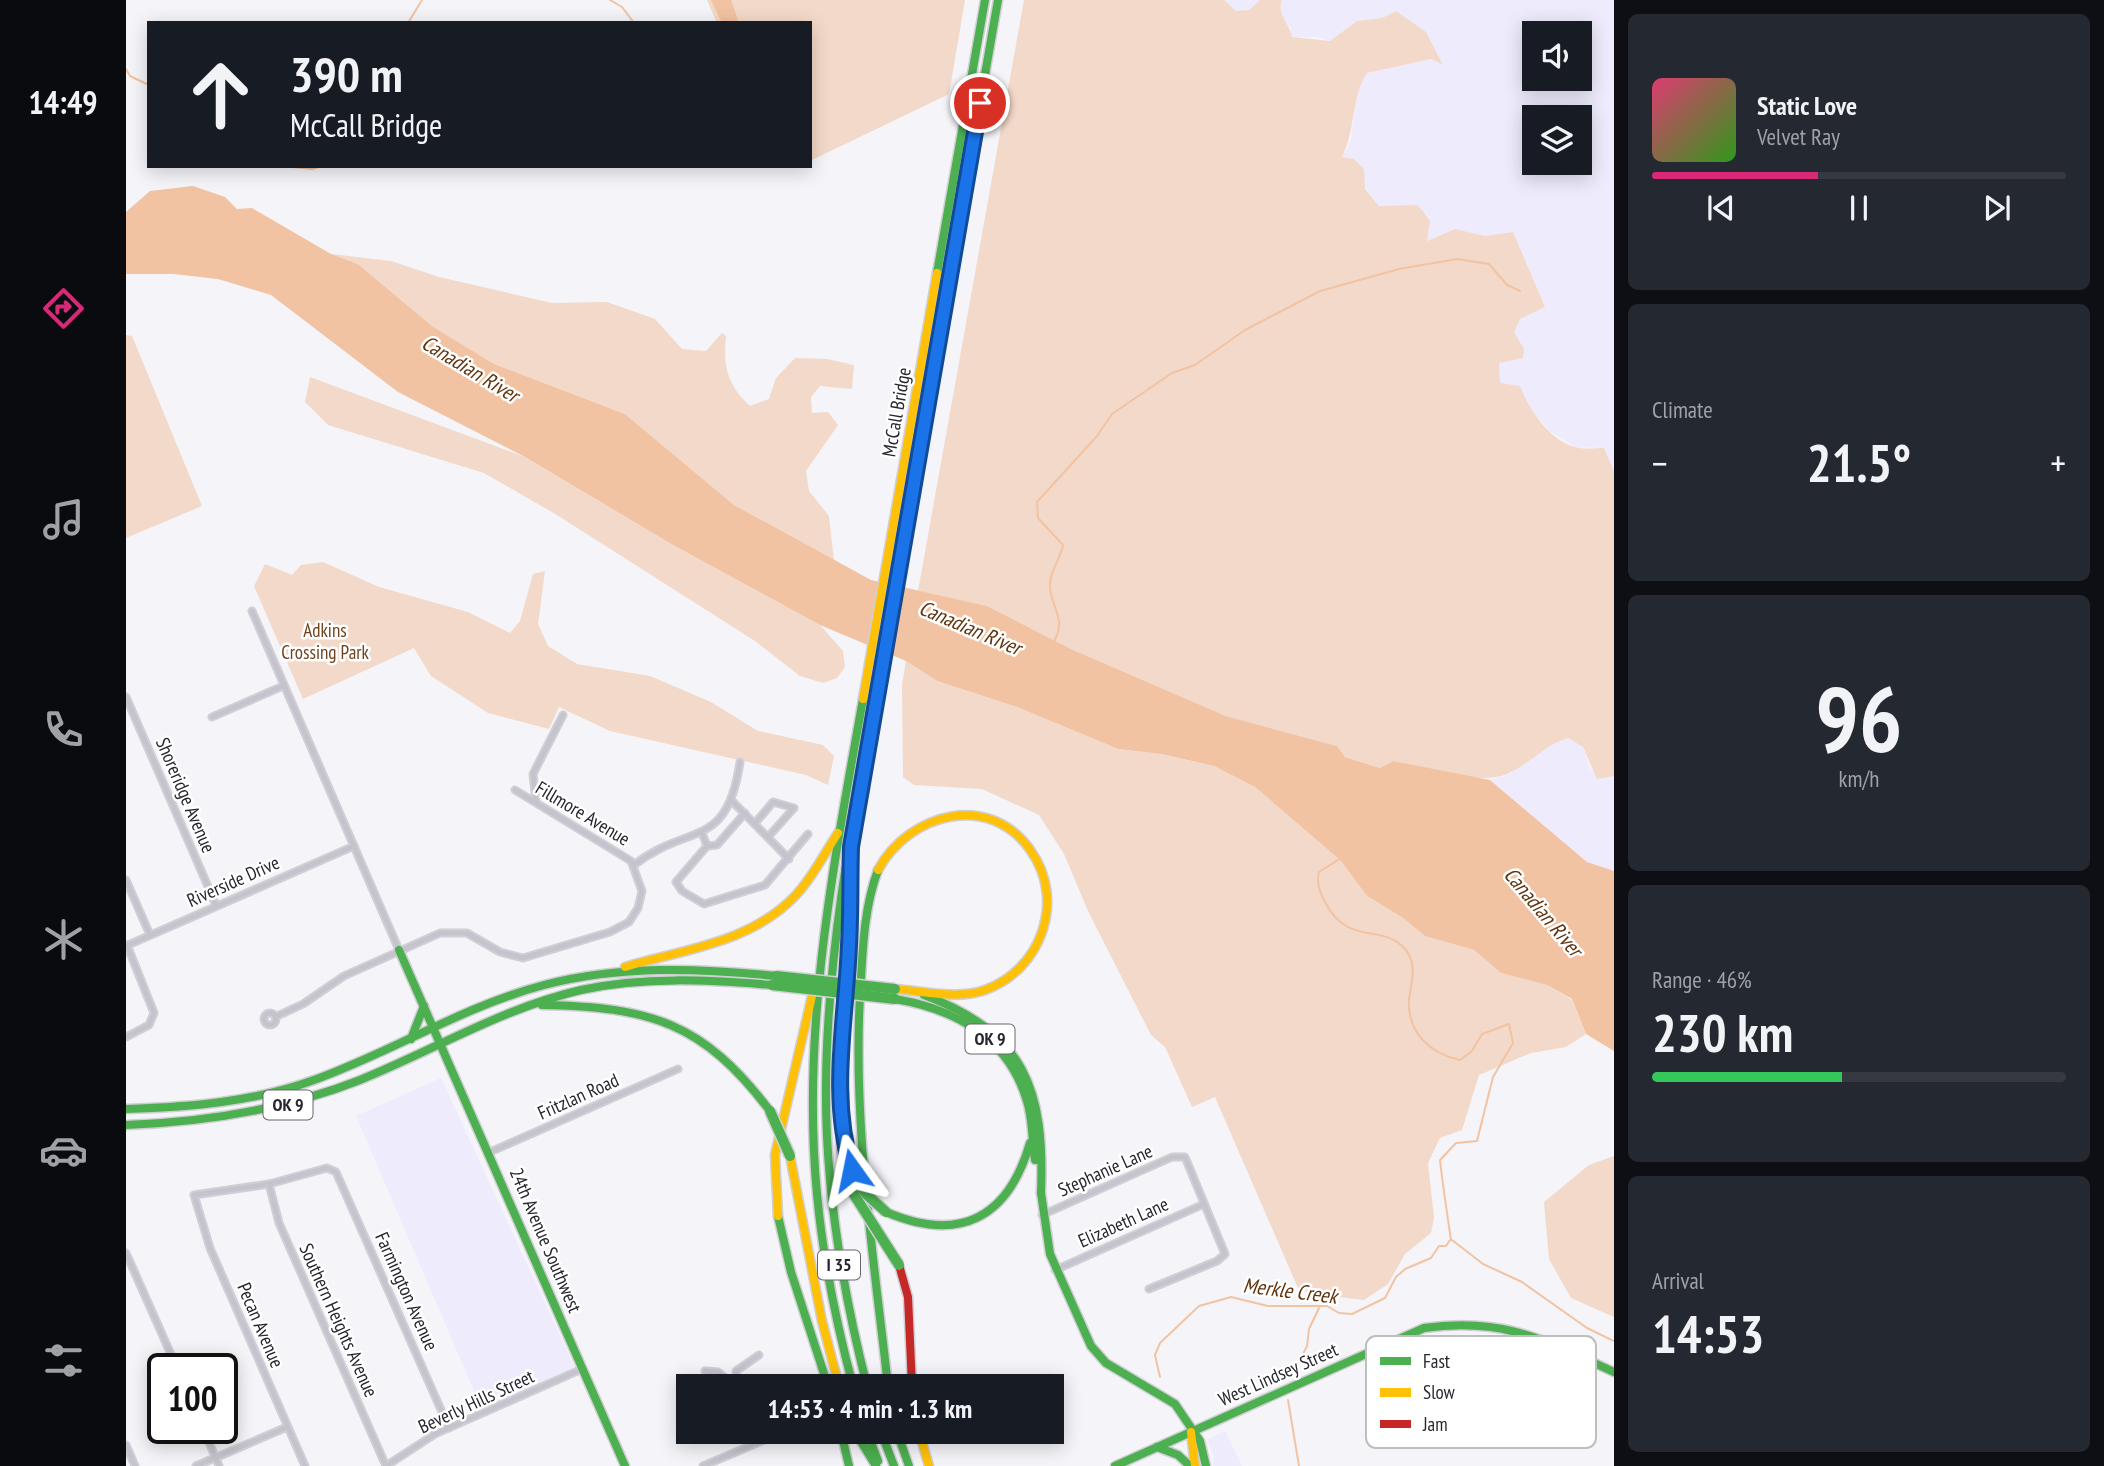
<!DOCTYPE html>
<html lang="en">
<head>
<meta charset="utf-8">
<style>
  body { margin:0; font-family:"PT Sans Narrow",sans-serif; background:#242831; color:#f1f3f6; height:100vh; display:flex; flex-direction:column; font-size:26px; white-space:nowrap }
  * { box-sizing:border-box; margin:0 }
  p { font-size:23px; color:#9ea1a6 }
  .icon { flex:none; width:38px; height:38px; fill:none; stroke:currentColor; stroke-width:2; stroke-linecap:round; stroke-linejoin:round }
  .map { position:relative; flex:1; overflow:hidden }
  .panel { display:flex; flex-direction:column; gap:14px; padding:14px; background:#0d0f14; width:490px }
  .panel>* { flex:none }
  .hud { position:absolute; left:21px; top:21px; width:665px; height:147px; border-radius:0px; box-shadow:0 4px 18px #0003; background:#171b24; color:#f1f3f6; overflow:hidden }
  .controls { position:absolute; left:1396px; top:21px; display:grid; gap:14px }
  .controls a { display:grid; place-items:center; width:70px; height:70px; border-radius:0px; background:#171b24; box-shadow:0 4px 18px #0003; font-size:35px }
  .speed { position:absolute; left:21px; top:1353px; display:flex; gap:14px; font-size:35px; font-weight:700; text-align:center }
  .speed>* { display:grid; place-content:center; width:91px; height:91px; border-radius:50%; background:#171b24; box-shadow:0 4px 18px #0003; line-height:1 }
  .speed .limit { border:4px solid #111; border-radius:10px; background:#fff; color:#111 }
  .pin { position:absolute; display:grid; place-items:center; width:60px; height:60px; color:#fff; margin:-30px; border:4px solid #fff; border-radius:50%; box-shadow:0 2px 7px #0007 }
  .me { position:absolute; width:77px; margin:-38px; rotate:348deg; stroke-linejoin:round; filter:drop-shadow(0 0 5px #0008) }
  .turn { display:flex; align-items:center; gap:24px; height:147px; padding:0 28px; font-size:32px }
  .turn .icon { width:91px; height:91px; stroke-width:2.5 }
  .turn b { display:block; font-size:49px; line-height:60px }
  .big { font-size:52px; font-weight:700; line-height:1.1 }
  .panel .card { flex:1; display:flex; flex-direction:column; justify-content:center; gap:10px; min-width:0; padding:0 24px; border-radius:10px; background:#242831 }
  .panel .dial { align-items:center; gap:0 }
  .dial b { font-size:91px; line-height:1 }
  .song { display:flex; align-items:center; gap:21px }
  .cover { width:84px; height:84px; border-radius:10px; background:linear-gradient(135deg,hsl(340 70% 55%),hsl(110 70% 35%)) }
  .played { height:7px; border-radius:4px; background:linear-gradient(90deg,#db2777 40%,#363941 40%) }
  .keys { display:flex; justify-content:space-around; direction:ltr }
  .heat { display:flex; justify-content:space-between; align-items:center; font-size:38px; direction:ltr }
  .charge { height:10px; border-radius:5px; background:linear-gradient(90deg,#34c759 46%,#363941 0) }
  .trip { position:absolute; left:550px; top:1374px; width:388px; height:70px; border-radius:0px; background:#171b24; box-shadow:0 4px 18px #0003; font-weight:700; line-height:70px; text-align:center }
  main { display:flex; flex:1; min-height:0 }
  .menu { display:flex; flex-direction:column; width:126px; justify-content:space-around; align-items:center; background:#090b0e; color:#9ea1a6 }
  .menu .icon { width:49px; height:49px }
  .menu .on { color:#db2777 }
  .menu b { font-size:32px; color:#f1f3f6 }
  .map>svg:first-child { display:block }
  .built { fill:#eeecfc; fill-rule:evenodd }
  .green { fill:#f3d9c9 }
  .water { fill:#f2c3a2 }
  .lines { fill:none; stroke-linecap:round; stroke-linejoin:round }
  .stream { stroke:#f2c3a2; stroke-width:2 }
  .street-casing { stroke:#d0d0d4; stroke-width:9 }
  .fast-casing { stroke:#d0d0d4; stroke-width:11 }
  .slow-casing { stroke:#d0d0d4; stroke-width:11 }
  .jam-casing { stroke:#d0d0d4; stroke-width:11 }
  .street { stroke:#c4c3ce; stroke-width:5 }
  .fast { stroke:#4caf50; stroke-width:8 }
  .slow { stroke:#ffc107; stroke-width:8 }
  .jam { stroke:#c62828; stroke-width:8 }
  .fast-bridge-casing { stroke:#d0d0d4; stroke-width:13; stroke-linecap:butt }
  .fast-bridge { stroke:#4caf50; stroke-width:10 }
  .route-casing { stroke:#114b97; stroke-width:18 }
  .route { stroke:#1a73e8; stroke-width:12 }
  .labels { text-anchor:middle; stroke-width:5; stroke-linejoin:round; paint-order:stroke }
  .shield { fill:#fff; stroke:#68676d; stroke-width:2 }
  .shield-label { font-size:18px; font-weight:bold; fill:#27262f }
  .street-label { font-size:19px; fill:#27262f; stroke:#fff }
  .park-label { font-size:19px; fill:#6f421f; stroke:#fff }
  .water-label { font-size:21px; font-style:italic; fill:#60350f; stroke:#fff }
  .key { fill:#fff; stroke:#bebec1; stroke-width:2 }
  .key-label { font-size:19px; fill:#27262f }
</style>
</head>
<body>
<main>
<nav class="menu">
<b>14:49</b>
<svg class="icon on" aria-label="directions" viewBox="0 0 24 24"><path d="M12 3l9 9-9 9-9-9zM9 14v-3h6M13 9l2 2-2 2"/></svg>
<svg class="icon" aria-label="music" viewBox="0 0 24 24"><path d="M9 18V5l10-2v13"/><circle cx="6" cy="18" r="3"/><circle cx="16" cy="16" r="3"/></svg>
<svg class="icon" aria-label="phone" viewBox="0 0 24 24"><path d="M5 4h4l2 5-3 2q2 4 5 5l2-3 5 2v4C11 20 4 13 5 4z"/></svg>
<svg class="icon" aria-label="climate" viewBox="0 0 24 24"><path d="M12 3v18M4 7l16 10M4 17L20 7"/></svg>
<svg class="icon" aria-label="car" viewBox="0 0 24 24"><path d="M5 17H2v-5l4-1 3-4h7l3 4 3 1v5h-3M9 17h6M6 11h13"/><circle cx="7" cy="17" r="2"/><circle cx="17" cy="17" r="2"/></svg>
<svg class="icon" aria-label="filters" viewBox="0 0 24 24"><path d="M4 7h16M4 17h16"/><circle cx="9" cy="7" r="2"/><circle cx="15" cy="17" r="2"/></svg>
</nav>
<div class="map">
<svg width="1488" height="1466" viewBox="0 0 1488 1466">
  <rect width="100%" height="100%" fill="#f4f4f9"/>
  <g class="built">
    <path d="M1098,0H1134L1123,11H1110Z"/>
    <path d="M1156,0H1488V471L1478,448L1449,447L1424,431L1402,406L1394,386L1374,384L1373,363L1398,349L1388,332L1394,318L1419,307L1359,236L1329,229L1300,241L1292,206H1253L1216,158L1225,140L1232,86L1241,73L1305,59L1316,64L1270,11L1256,18L1231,21L1204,41L1192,37H1166L1164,26L1156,19L1153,7ZM1409,33H1454V79H1409ZM1409,117H1454V163H1409Z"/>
    <path d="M1442,738L1457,747L1464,769L1488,776V871L1461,862L1364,780L1383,774L1427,743Z"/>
    <path d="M315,1078L450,1370L357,1412L230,1116Z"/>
    <path d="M1099,1431L1116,1466H1087L1088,1457L1082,1439Z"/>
  </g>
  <g class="green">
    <path d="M581,0H839L823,94L684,161V23H591Z"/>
    <path d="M898,0H1098L1110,11L1123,10L1134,0H1156C1150,15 1164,23 1166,37L1204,41L1231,21L1256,18L1270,11L1300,32L1317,65L1305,59L1241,73C1225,97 1230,130 1216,157L1228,159L1238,169L1239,189L1253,206L1292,205L1304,221L1301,241L1329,229L1359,236L1387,232L1419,307L1394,319L1388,332L1398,349L1397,358L1373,363L1374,383L1394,386C1403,409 1423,440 1449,447C1458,450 1469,448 1478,448L1488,471V776L1471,779L1457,747L1442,738C1418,745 1403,765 1381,774C1353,786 1297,767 1267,761L1254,768L1219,757L1211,746L1100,716L945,649L861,606L792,591Z"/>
    <path d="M205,254L265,261L313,277L426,303L481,302L529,319L556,349L580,351L596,333L600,336C597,366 601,385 624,406L643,399L650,378L669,358L701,359L728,365L726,389L694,386L685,397L686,413L702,412L712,425L680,471L683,491L703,516L708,561L608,505L499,414L368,364L306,326L232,264Z"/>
    <path d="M0,335L6,336L76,506L0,538Z"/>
    <path d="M184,377L399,457L547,545L694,625L717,651L719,667L711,678L697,683L674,676L629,641L431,515L358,473L202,425L179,402Z"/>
    <path d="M197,562L253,587L342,612L384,633L394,621L407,574L419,571L412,624L422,646L451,664L524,676L585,702L632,731L697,745L708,756L702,785L680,775L484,731L433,707L423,729L362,713L305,676L288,648L177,699L128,586L139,564L166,575L175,565Z"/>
    <path d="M780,661L811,681L891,707L992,749L1034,754L1088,766L1129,787L1214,860L1241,896L1277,918L1299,936L1348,950L1375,973L1421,985L1446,1000L1460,1034L1440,1047L1405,1053L1353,1075L1336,1130L1314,1138L1302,1163L1308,1218L1305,1233L1279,1254L1262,1284L1238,1300L1187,1294L1172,1288L1089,1097L1066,1107L1039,1047L1025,1035L962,911L938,854L913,815L856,789L788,785L777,777L776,685Z"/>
    <path d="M1488,1156V1317L1445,1298L1423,1259L1418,1202L1463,1165Z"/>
  </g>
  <g class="water">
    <path d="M585,0H605L613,23H596Z"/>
    <path d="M67,186L99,197L111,209L126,208L205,254L232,264L306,326L368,364L499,414L608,505L745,580L861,606L945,649L1100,716L1211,746L1219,757L1254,768L1267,761L1364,780L1461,862L1488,871V1051L1460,1034L1446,999L1421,985L1375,973L1348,950L1299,936L1277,918L1241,896L1214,860L1129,787L1088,766L1035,754L992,749L891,707L811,681L780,661L694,625L547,545L399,457L272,392L145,295L92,279L47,274H0V212L24,191Z"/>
  </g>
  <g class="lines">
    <g class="stream">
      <path d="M484,0L496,7L508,23"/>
      <path d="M282,23L296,0"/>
      <path d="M0,69L4,76L23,85"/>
      <path d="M84,166H140"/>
      <path d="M147,166H151"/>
      <path d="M157,166L186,169L197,166"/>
      <path d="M928,641C943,617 919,602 925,577C928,566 935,556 937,545L912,518L911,502L971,436L986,414L1046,373L1069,365L1119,330L1194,291L1273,269L1331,259L1363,264L1381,285L1394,291"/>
      <path d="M1215,858L1193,872C1190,882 1194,893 1199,902C1222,947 1257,923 1279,949C1292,964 1285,982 1283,1000C1281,1033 1305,1054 1334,1060L1346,1051L1356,1034L1383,1024L1387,1043L1367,1077L1351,1141L1330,1143L1314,1160C1317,1187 1321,1213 1325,1240"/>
      <path d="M1326,1240L1357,1264L1396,1282L1461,1328L1488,1341"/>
      <path d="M1168,1373L1181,1346L1183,1329L1193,1308"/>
      <path d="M1034,1377L1029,1355L1034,1343L1073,1306L1105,1297L1142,1306H1201L1213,1313L1226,1314L1259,1298L1270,1277L1279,1269L1305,1258L1313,1246H1320L1324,1240"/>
      <path d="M1162,1400L1173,1466"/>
    </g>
    <g class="street-casing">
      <g id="street">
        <path d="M126,611L273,950"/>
        <path d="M0,697L90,905"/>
        <path d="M86,717L157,686"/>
        <path d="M606,801L663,859"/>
        <path d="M410,802L407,774L437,715"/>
        <path d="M630,822L647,802L668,808L642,837"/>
        <path d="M576,833L581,846L550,882L556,891L578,904L639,885L682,834"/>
        <path d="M581,846L591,845L619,813"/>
        <path d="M508,865C563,822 601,851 614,762"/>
        <path d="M0,880L24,935"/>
        <path d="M0,946L228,846"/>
        <circle cx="144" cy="1019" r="6"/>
        <path d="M149,1017L177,1004L218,976L314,933H341L374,952L397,958L484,932L503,922L512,908L516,891L505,861L389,790"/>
        <path d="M0,1037L23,1025L28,1013L1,945"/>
        <path d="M364,1152L552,1069"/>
        <path d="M143,1184L153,1223L260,1466"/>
        <path d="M916,1215L1046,1157H1059L1099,1254L1091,1261L1023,1289"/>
        <path d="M0,1253L51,1368"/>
        <path d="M929,1270L1078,1204"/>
        <path d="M579,1371L592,1372L609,1386"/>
        <path d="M611,1386L610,1371L633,1355"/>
        <path d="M77,1428L93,1466"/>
        <path d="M631,1432L635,1441"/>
        <path d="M0,1445L9,1466"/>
        <path d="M70,1466L161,1427"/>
        <path d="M179,1466L84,1248L68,1195L143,1184L201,1168L210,1172L323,1428"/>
        <path d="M260,1466L309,1434L456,1369"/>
        <path d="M577,1466L657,1432"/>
      </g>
    </g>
    <g class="fast-casing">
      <g id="fast">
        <path d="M811,273L859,0"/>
        <path d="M798,424L872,0"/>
        <path d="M752,870C739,905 737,942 735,979C725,1115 747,1251 762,1386"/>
        <path d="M273,950L499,1466"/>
        <path d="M798,995C899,1033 919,1090 915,1193"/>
        <path d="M769,999C830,1009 883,1039 901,1101C907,1120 906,1141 909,1160"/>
        <path d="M416,1005C524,1007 577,1022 644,1111"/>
        <path d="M285,1039L298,1006"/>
        <path d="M0,1109C64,1107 128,1102 188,1080C266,1052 338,1006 418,985C494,965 573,968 650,976"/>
        <path d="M0,1125C81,1122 158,1110 234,1080C308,1050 377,1008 455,990C518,976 583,980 646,985"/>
        <path d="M720,1143L729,1178"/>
        <path d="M720,1182L715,1147L714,1083L724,879"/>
        <path d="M915,1193L924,1254L965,1346L980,1363L1049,1404L1074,1441L1080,1466"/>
        <path d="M760,1212C833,1243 882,1219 904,1143"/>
        <path d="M652,1216L665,1272L702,1386"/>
        <path d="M727,1386C710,1322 697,1259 691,1194C675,1027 708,862 737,699"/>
        <path d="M741,1386C716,1288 699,1188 700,1086C701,951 727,818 752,685"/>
        <path d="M715,1432L723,1466"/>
        <path d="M729,1432L750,1466"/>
        <path d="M741,1432L752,1461"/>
        <path d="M755,1432L768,1466"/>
        <path d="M771,1432L783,1466"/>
        <path d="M1031,1447L1052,1455L1064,1466"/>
        <path d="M989,1466L1298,1328C1378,1317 1418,1340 1488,1372"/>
      </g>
    </g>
    <g class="slow-casing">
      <g id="slow">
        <path d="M737,699L811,273"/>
        <path d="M752,870C783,813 864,791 905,851C940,901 915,970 859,990C831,1000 797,991 769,989"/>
        <path d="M499,967C559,949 625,943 670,895C687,877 698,854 712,833"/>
        <path d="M664,1156L696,1321L713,1386"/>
        <path d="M652,1216L649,1155L686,996"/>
        <path d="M793,1432L803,1466"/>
        <path d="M1065,1432L1069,1466"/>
      </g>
    </g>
    <g class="jam-casing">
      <g id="jam">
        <path d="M752,685L798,424"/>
        <path d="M773,1265L782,1297L786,1386"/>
      </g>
    </g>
    <use href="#street" class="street"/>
    <use href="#fast" class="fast"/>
    <use href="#slow" class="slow"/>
    <use href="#jam" class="jam"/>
    <g class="fast-bridge-casing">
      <g id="fast-bridge">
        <path d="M650,976L769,989"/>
        <path d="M646,985L769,999"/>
        <path d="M644,1111L664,1156"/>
        <path d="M729,1178L740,1194L760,1212"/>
        <path d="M720,1182L773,1265"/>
      </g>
    </g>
    <use href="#fast-bridge" class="fast-bridge"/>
  </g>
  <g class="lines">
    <g class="route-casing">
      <path id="route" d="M726,1170C703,1096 720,1020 723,945C725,912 724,880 725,847L854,103"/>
    </g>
    <use href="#route" class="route"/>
  </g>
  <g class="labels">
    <g class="shield">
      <rect x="839.5" y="1024.5" width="49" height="29" rx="5"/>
      <rect x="137.5" y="1090.5" width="49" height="29" rx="5"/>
      <rect x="692" y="1250.5" width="42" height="29" rx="5"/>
    </g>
    <g class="shield-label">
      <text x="864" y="1045">OK 9</text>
      <text x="162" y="1111">OK 9</text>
      <text x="713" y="1271">I 35</text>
    </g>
    <g class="street-label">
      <text transform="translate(770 412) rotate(-80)" y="7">McCall Bridge</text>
      <text transform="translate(60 795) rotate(67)" y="7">Shoreridge Avenue</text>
      <text transform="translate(457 813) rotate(31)" y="7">Fillmore Avenue</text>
      <text transform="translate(107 881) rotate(-24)" y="7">Riverside Drive</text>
      <text transform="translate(452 1096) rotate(-24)" y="7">Fritzlan Road</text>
      <text transform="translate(979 1170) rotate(-24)" y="7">Stephanie Lane</text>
      <text transform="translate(997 1222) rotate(-24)" y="7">Elizabeth Lane</text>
      <text transform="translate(420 1240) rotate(67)" y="7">24th Avenue Southwest</text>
      <text transform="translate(281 1291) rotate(66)" y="7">Farmington Avenue</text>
      <text transform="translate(213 1320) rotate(66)" y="7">Southern Heights Avenue</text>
      <text transform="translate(135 1325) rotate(67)" y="7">Pecan Avenue</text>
      <text transform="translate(1152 1374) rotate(-24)" y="7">West Lindsey Street</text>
      <text transform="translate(350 1401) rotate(-25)" y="7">Beverly Hills Street</text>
    </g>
    <g class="park-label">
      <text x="199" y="637">Adkins<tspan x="199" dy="22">Crossing Park</tspan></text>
    </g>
    <g class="water-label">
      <text transform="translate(344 369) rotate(31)" y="7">Canadian River</text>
      <text transform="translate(844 628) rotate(23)" y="7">Canadian River</text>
      <text transform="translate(1417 912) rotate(50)" y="7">Canadian River</text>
      <text transform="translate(1164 1291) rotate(7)" y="7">Merkle Creek</text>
    </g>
  </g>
  <rect x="1240" y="1336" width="230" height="112" rx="10" class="key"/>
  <rect x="1254" y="1357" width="31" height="8" fill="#4caf50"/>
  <rect x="1254" y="1388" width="31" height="9" fill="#ffc107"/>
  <rect x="1254" y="1420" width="31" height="8" fill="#c62828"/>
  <g class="key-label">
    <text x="1297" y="1368">Fast</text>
    <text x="1297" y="1399">Slow</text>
    <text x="1297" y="1431">Jam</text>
  </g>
</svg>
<div class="controls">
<a><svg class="icon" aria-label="sound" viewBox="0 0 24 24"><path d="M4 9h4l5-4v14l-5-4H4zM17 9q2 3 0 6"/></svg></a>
<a><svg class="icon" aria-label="layers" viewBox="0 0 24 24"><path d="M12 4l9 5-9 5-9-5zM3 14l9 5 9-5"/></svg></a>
</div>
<div class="speed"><div class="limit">100</div></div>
<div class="pin" style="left:854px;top:103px;background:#d93025"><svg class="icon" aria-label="arrive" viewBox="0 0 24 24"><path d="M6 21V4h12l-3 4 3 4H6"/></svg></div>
<svg class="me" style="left:726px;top:1170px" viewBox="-20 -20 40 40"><path d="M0-17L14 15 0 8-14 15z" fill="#1a73e8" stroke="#fff" stroke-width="4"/></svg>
<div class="trip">14:53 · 4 min · 1.3 km</div>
<div class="hud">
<div class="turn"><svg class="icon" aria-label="ahead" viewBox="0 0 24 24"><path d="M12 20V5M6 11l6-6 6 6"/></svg><div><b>390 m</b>McCall Bridge</div></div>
</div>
</div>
<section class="panel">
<div class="card">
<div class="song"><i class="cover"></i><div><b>Static Love</b><p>Velvet Ray</p></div></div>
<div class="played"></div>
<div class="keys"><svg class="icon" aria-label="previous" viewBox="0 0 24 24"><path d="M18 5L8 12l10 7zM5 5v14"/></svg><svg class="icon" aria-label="pause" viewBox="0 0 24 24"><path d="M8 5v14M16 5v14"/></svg><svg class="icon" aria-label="next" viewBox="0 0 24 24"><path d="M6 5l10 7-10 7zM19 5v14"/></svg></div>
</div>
<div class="card"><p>Climate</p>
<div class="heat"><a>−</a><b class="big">21.5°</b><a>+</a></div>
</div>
<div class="card dial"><b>96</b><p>km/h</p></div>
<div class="card"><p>Range · 46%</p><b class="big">230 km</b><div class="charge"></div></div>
<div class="card"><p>Arrival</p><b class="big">14:53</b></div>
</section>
</main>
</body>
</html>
